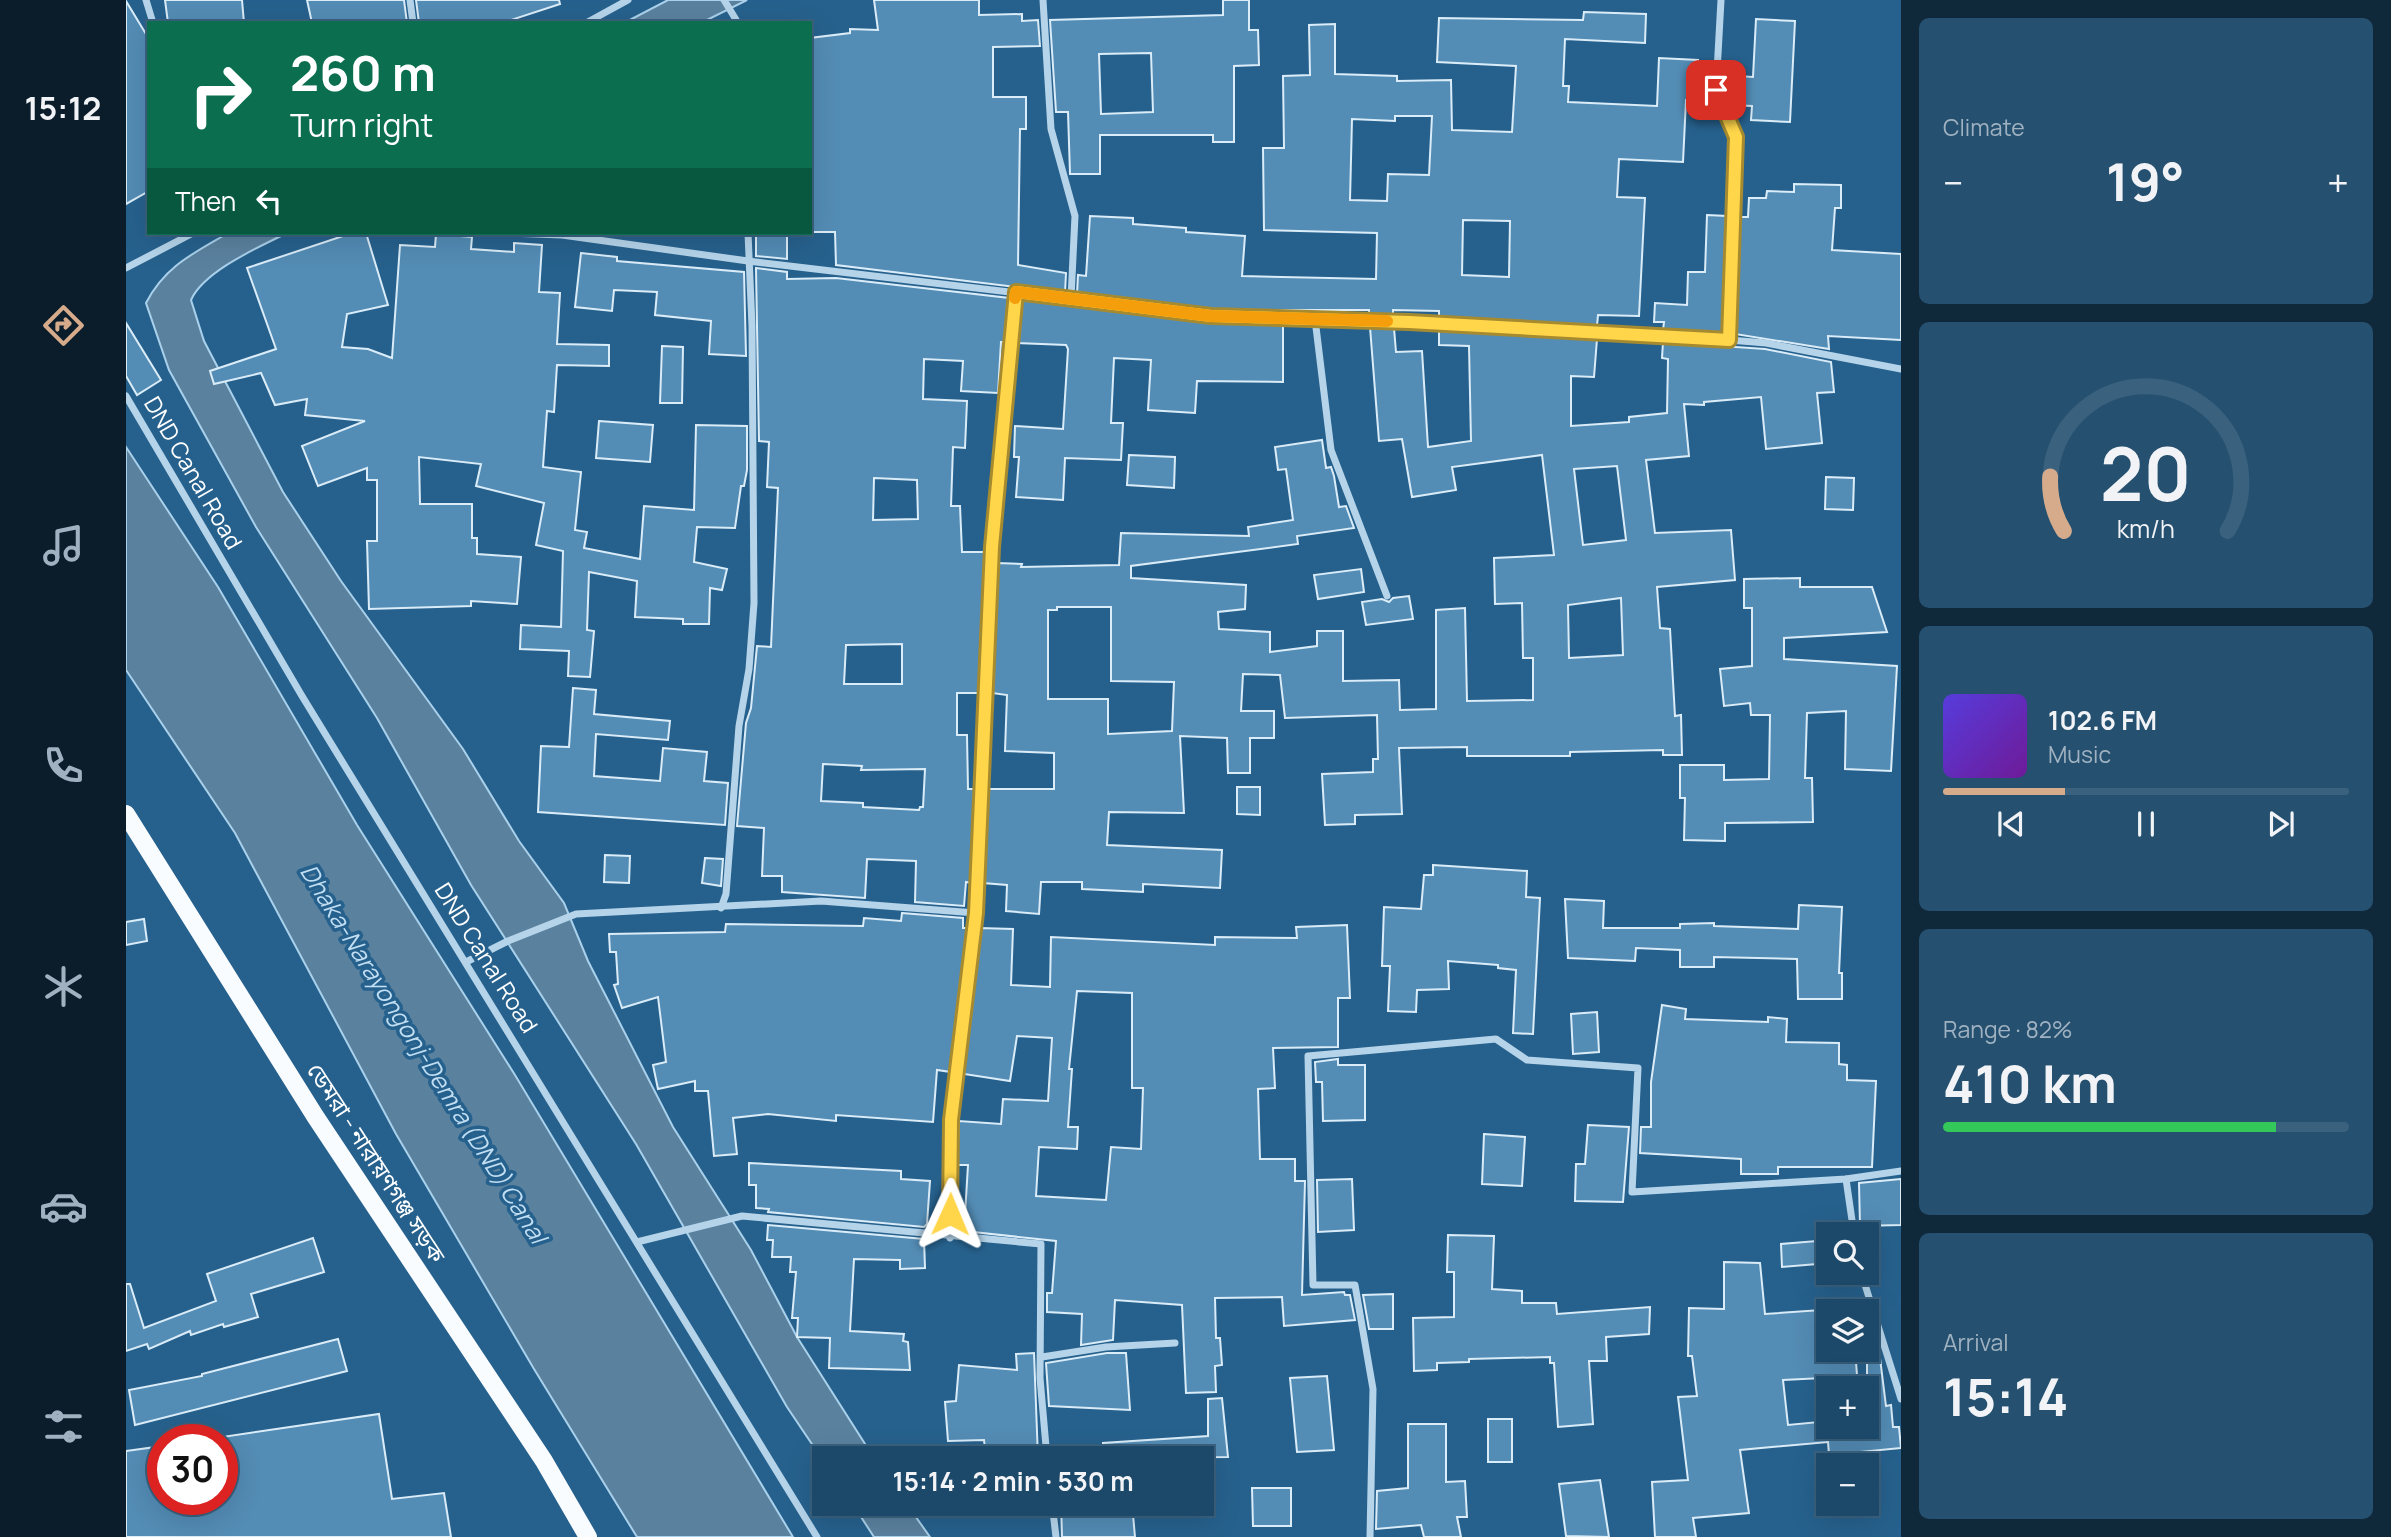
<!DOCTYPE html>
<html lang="en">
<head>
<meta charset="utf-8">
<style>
  body { margin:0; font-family:Manrope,"Noto Sans Bengali",sans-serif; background:#255070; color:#f1f3f6; height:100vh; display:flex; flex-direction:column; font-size:26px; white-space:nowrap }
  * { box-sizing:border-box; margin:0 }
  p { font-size:23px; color:#a0b2c1 }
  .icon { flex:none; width:38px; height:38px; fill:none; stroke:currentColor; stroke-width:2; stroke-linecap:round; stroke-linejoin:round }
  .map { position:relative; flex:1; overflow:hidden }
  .drawer { display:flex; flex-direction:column; gap:18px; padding:18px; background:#0f283a; width:490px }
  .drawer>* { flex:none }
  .top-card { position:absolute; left:21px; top:21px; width:665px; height:214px; border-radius:0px; box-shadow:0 7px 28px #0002,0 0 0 2px #3a617e; background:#0b6e4f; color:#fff; overflow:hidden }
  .tools { position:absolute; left:1690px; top:1222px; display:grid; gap:14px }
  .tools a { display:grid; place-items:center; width:63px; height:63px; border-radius:0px; background:#1c496a; box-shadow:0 7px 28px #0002,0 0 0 2px #3a617e; font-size:35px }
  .speed { position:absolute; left:21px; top:1424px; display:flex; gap:14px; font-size:35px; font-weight:700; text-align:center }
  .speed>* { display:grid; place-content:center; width:91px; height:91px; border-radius:50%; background:#1c496a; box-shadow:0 7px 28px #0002,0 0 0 2px #3a617e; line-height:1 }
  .speed .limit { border:10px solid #d22; background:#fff; color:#111 }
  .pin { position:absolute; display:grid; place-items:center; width:60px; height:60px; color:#fff; margin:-30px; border-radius:14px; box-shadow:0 4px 10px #0006 }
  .me { position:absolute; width:77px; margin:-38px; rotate:1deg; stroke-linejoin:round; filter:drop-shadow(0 0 5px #0008) }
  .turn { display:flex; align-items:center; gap:24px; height:147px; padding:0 28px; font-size:32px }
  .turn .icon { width:91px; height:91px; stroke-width:2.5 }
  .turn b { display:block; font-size:49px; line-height:60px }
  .then { display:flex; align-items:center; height:66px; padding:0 28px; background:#0003; gap:14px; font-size:26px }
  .big { font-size:52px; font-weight:700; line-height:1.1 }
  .drawer .card { flex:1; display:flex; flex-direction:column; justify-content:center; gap:10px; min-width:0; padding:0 24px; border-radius:10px; background:#255070 }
  .drawer .dial { align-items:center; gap:0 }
  .dial svg { height:182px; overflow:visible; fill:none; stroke:#3a617e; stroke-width:7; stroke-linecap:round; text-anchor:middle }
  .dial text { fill:#f1f3f6; stroke:none }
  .song { display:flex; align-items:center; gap:21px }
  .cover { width:84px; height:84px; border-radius:10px; background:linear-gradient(135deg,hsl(250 70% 55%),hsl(280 70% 35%)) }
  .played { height:7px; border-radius:4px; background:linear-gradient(90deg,#d6ab8b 30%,#3a617e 30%) }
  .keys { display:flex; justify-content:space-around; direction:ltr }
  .heat { display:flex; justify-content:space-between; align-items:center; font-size:38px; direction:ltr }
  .charge { height:10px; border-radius:5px; background:linear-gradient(90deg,#34c759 82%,#3a617e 0) }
  .trip { position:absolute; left:686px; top:1446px; width:402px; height:70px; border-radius:0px; background:#1c496a; box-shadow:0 7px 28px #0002,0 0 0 2px #3a617e; font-weight:700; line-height:70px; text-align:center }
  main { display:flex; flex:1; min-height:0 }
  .tabs { display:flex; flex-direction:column; width:126px; justify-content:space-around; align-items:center; background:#0b1d2a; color:#a0b2c1 }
  .tabs .icon { width:49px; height:49px }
  .tabs .active { color:#d6ab8b }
  .tabs b { font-size:32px; color:#f1f3f6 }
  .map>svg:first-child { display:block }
  .water { fill:#5a829f; stroke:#aad1eb; stroke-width:2 }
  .building { fill:#538cb5; stroke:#daecf8; stroke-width:2; fill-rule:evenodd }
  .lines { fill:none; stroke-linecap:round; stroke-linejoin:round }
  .minor { stroke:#b5d4ea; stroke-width:7 }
  .primary { stroke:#f9fcff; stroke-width:18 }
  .route-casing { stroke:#a68a30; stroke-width:18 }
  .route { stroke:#ffd54a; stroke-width:12 }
  .slow { stroke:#f59e0b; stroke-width:12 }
  .labels { text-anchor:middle; stroke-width:7; stroke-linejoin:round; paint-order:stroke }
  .street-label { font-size:23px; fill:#fff; stroke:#26618d }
  .water-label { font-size:24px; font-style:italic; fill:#c1def2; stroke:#26618d }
</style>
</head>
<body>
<main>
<nav class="tabs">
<b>15:12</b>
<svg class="icon active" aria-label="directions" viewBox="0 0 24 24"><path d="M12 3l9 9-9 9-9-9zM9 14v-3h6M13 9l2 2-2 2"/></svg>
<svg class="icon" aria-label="music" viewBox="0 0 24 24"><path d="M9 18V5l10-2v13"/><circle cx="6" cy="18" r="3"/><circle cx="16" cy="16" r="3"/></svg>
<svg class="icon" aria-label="phone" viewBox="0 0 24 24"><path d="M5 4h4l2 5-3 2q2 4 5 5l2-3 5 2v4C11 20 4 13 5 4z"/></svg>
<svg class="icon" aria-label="climate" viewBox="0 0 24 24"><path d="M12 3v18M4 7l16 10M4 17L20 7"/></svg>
<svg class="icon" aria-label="car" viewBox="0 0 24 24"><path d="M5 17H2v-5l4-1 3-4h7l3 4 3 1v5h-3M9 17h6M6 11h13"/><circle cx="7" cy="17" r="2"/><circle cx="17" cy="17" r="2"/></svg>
<svg class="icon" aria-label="filters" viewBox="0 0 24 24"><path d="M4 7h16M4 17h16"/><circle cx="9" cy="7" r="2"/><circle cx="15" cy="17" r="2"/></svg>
</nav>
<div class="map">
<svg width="1775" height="1537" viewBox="0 0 1775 1537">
  <rect width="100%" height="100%" fill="#26618d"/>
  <g class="water">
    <path d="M542,0H621L575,23H498Z"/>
    <path d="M102,233H161C133,247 78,271 65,300L78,341L157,492L215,581L337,749L393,841L438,903L462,961L547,1127L625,1250L671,1337L748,1458H698V1462L661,1407L510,1144L345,885L251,718L130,527L43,370L20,303C39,266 68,253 102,233Z"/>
    <path d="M0,447L92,587L231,825L389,1075L667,1537H511L408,1369L270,1134L109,833L0,670Z"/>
    <path d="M726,1503H780L804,1537H748Z"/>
  </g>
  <g class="building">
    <path d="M39,0H116L118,23H42Z"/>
    <path d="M181,0H278L281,23H186Z"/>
    <path d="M290,0H433L434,4L376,23H293Z"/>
    <path d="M748,0H853V15L896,14V21L912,20L914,46L867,47V97H900V129H894L892,265L940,273L939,293L710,265L709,232H684V38L724,33V29L752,30Z"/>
    <path d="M1097,0H1123V30H1132L1133,65L1108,66V142H1087V135H974V174H944L942,112H930L924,20L1097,15ZM1025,53L1027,112L975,114L973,54Z"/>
    <path d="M0,1L23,39V191L0,204Z"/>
    <path d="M1458,12L1520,14L1519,43L1439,39L1437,86H1443L1442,102L1531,106L1533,58L1572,60V73L1585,74L1584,90L1588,102L1560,100L1557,162L1493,159L1491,197L1519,198L1513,316L1472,315L1471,326L1313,318V311L1267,310V315H1243V310H1085L951,294L952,275L960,276L964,216L1007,218V224L1060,228V232L1119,236L1116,276L1250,279L1251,233L1138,230L1137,148H1158L1157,76L1184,75L1183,25L1209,24V74L1271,76V81L1325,80L1326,130L1386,132L1390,66L1311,62L1313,18L1457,20ZM1269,116H1306L1303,175L1262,174L1261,201L1224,200L1226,119L1269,121ZM1337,220L1384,221L1383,277L1336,275Z"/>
    <path d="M1630,19L1669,21L1664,122L1625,120L1626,106L1603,105L1596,89L1597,75L1627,77Z"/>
    <path d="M1668,184L1715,185V208H1709L1706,250L1775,254V340L1702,336L1703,349L1609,334L1613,217H1622L1623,198H1640L1641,191L1668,192Z"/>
    <path d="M1581,215L1601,216L1597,334L1537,330L1538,322H1528L1529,303L1561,305L1562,272H1579Z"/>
    <path d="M226,233H240L262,305L221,314L216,347L242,349L266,358L274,245L309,247L310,234L346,237L345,249L388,252V243L416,245L413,292L434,293L431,344L483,345V366L431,365L428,412L421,411L417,467L455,472L449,530L461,532L458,548L514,559L518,506L568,510L570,425L621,426V470L618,486H615L609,528L571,527L568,562L601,569L596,590L584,588L583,624H557V619L509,617L511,581L463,572L461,630L468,631L464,677L442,676L443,651L394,649L395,625L435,627L437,551L410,545L418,503L350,486L355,464L293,457L294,504H346V538H351V554L395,557L391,604L345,601V606L243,609L241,541H251V480H241V468L192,486L176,446L239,421L179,415L181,399L149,405L135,373L88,384L84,371L150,349L121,268Z"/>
    <path d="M630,233H661V259L630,256Z"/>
    <path d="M455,253L491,257V261L618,272L620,356L583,354L585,321L529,315L531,292L488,290L486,311L449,307Z"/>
    <path d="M630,268L661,272V279L710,278L883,298L879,342H875L872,393L835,391L837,361L798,359L797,399L841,401L839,448L827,447L825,506H834L836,552H860L853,693H831V735H841L842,789H849L845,883L840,882L838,906L789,902L790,861L741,859L739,898L656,892V876H636L638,828L611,826L620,723L625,708L631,646L645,647L652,488L641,487L643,442L633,441ZM748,478L791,480L792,519L747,520ZM776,644V684H718L720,645ZM697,764L736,766L735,770L799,769L797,807H794L793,810L737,807V803L695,801Z"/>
    <path d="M895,300L1084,322L1157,324V382L1071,381L1069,413L1022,410L1025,360L988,358L985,423H997L995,460L939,458L937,500L890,497L893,457H888L889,426L937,429L942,349L940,345L891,343Z"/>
    <path d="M0,323L35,380L11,395L0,376Z"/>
    <path d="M1244,327L1268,328L1270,352L1296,351L1302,447L1345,441L1343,346L1313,345V330L1471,339L1468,377L1445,376V426L1503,422V417L1541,413L1542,359L1536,358L1537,342L1639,349L1705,362L1708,392L1691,393L1696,443L1640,449L1635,397L1578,402V405L1558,404L1563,456L1520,460L1529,533L1605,530L1609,580L1531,587L1534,628L1544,629L1549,716L1555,715L1556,755H1537V750L1444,752V756H1341V747L1273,748L1276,814L1229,815V824L1199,825L1196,774L1247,772V759H1252L1251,715L1159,718L1154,675L1117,674L1115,711H1148V738H1124V773H1102L1101,738L1054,736L1058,813L983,812L981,845L1096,850L1094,888L1017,884V892L956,889V882H915L913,914L880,911L881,885L857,883L862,789H928V753L879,751L881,695L866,693L871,563L896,564L895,567L993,565L995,533L1123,536L1122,527L1167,520L1160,469L1152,470L1149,447L1196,440L1200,468L1205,467L1208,476L1213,507L1220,506L1228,528L1171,536L1172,544L1005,566V578L1120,585L1119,609L1092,612L1093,629L1144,632V652L1191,646V631H1217V681L1273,680L1274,710L1310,709V610L1339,608L1341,701L1407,700V658H1397L1396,603L1369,604L1368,558L1428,555L1416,455L1326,467L1330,490L1286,497L1276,439L1253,441ZM1491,466L1500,540L1457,545L1448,469ZM1495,598L1497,655L1443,658L1442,605ZM931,607H985V681L1048,682L1046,731L982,734V699H922V610H931Z"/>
    <path d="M536,346L557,347L556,403H534Z"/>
    <path d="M473,421L527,425L524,462L470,458Z"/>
    <path d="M1003,455L1049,457L1048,488L1001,485Z"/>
    <path d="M1700,477L1728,478L1727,510L1699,509Z"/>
    <path d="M1235,569L1238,592L1192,599L1188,575Z"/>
    <path d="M1674,578V587H1746L1761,632L1658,638V659L1771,666L1765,771L1719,769L1720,711L1681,713L1679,778H1686L1687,822L1599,823V841L1558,840L1559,798H1554V765H1598V780L1643,779L1644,715H1625L1624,703L1598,706L1594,669L1626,666V608H1618V579Z"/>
    <path d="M1283,596L1287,619L1240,625L1236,602L1256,599L1263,602L1267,598Z"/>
    <path d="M447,688L470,690L468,714L544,721L542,740L470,734L468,776L534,781L537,748L581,752L578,781L602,783L599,825L412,812L415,746L443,747Z"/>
    <path d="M1111,787H1134V815L1111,814Z"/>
    <path d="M479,855L504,856L503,883L478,882Z"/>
    <path d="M579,858L597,859L595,886L576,883Z"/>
    <path d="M1307,865L1401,871L1400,897L1414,898L1407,1034L1387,1033L1390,970L1372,968V965L1322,961L1323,989L1291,990L1290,1012L1262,1011L1264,966H1256L1258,907L1295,909L1298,875H1307Z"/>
    <path d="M1439,899L1478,901L1477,928H1554V924L1588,923V926L1672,929L1673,905L1716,907L1713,973H1716V999H1672L1671,959L1588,957V967H1554V950L1510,948L1509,961L1442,958Z"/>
    <path d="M776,913L837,918V928H842L825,1072L811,1070L807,1122L710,1115V1121L642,1114L607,1118L611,1154L588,1156L582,1091H569V1081L532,1089L527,1065L540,1062L532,997L496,1008L488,985L492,984L490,952H484L483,934L599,932L600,924L737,926L738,918L775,921Z"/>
    <path d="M18,919L21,941L0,945V922Z"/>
    <path d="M1221,925L1224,998H1212V1047L1147,1048L1149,1088L1132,1089L1134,1159H1169V1181H1179L1176,1295L1218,1292L1219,1295H1224L1229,1320L1158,1326L1156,1297L1089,1298L1090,1338H1094L1096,1365L1089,1366L1090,1392L1060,1393L1056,1305L989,1300L987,1340L955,1345L956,1314L921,1312V1293H926L930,1241L838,1231L842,1165H831L833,1121L875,1124L877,1099L922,1101L926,1038L891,1036L884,1081L838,1074L854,928L887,929L885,985L924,987L925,937L1089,945V937L1171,938L1170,927ZM951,991L1006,993V1088H1017L1015,1149L985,1147L980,1200L910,1196L913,1147L951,1149L952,1127H942L946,1069H943Z"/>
    <path d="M1536,1005L1560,1009L1559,1019L1642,1022V1017L1661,1019L1660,1042L1713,1043V1064L1721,1065V1080L1750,1081L1746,1167H1652V1174H1615V1159L1514,1153L1515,1127H1525V1082Z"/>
    <path d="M1471,1012L1473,1052L1447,1054L1445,1014Z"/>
    <path d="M1212,1059V1065H1239V1120L1197,1121L1196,1082H1190L1189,1062Z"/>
    <path d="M1462,1125L1503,1127L1497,1202L1449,1201L1450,1164H1459Z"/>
    <path d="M1358,1134L1399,1137L1396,1186L1356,1184Z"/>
    <path d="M623,1163L775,1171V1179L804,1181L801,1224L798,1227L642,1212L643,1209L630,1208V1185H623Z"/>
    <path d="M1226,1179L1228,1230L1192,1232L1191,1180Z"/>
    <path d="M1775,1179V1225L1734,1226L1733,1183Z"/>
    <path d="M642,1225L798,1239L799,1268L774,1269V1260L728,1259L724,1331L778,1334L777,1341L782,1342L784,1370L703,1368L704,1338L671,1337L672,1318H666L670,1272H664L665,1257H646L647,1240H641Z"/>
    <path d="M1322,1235L1368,1236L1366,1289L1396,1291V1303H1430L1431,1314L1524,1307L1523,1334L1480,1337L1481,1361H1463L1467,1424L1432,1427L1428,1363H1424V1357L1343,1359V1362L1311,1363V1370L1288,1371L1287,1318L1328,1317V1272H1321Z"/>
    <path d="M187,1238L198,1272L125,1294L132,1317L98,1327L97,1324L65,1335L64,1331L23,1349L21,1344L0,1351V1284H4L18,1328L90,1301L81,1274Z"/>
    <path d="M1703,1240V1263L1656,1267L1655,1244Z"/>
    <path d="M1598,1262L1634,1263L1639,1314L1695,1310L1696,1319H1703V1351L1729,1349L1732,1388H1698L1697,1378L1657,1380L1662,1425L1703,1421V1426H1741V1359L1754,1358L1760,1406L1765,1405L1767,1427H1773L1775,1448L1703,1455L1702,1442L1614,1450L1623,1513L1567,1518L1570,1537H1529L1526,1482L1562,1480L1552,1397L1571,1396L1566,1356H1562L1563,1308L1598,1309Z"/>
    <path d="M1267,1294V1329H1243L1237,1295Z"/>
    <path d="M212,1339L221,1371L9,1425L3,1390L76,1376V1374Z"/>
    <path d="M908,1353L912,1458H860L858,1440L822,1441L819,1402L830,1401L833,1365L891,1370L890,1354Z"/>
    <path d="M981,1353H1000L1004,1410L923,1406L920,1363Z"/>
    <path d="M1201,1376L1208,1450L1171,1452L1164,1378Z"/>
    <path d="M1096,1398L1102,1457L977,1458V1443L1082,1436V1399Z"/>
    <path d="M253,1414L266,1499L318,1493L325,1537H0V1451L37,1446V1500H96V1437Z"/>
    <rect x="1362" y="1419" width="24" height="43"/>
    <path d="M1282,1424H1320V1482L1339,1481L1341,1517H1331L1335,1537H1298L1295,1525L1250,1529L1251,1491L1282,1488Z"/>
    <path d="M1474,1480L1483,1537L1440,1536L1433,1484Z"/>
    <path d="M1126,1488H1165V1526H1127Z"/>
    <path d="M935,1503H1006L1009,1537H936Z"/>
  </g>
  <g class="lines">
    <g class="minor">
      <path d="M20,0L27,23"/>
      <path d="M284,0L287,23"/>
      <path d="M598,0L612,23"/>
      <path d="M917,0L925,129L949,216L945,298"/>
      <path d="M1595,0L1590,90L1610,137L1603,340"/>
      <path d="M460,23L502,0"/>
      <path d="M380,233L436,235L622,261L1085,316L1283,322L1603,340L1640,343L1775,369"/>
      <path d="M0,268L67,233"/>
      <path d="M1189,319L1205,450L1261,596"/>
      <path d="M0,396L176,696L691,1537"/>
      <path d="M595,908L600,894L613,726L623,669L628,603L626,326L622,233"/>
      <path d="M340,962L382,941L450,914L695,901L850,913"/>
      <path d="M1720,1179L1728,1234"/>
      <path d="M824,1238L826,1120L850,913L866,547L890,292"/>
      <path d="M511,1242L616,1216L915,1244L914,1378L921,1458"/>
      <path d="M1735,1272L1775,1399"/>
      <path d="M916,1357L980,1347L1049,1343"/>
      <path d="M926,1503L930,1537"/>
      <path d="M1244,1537L1247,1389L1229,1285H1187L1182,1056L1370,1039L1401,1060L1512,1068L1506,1192L1720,1179L1775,1171"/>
    </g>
    <path class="primary" d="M0,814L189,1116L418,1461L462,1537"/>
  </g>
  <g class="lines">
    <g class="route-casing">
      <path id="route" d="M824,1214L825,1120L850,913L866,547L890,292L1085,316L1283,322L1603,340L1610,137L1590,90"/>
    </g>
    <use href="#route" class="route"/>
    <path class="slow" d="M889,298L890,292L1085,316L1261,321"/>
  </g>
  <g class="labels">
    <g class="street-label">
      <text transform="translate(67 473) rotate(60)" y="8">DND Canal Road</text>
      <text transform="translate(360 958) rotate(58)" y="8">DND Canal Road</text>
      <text transform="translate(250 1163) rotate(57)" y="8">ডেমরা - নারায়ণগঞ্জ সড়ক</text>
    </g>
    <g class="water-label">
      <text transform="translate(297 1054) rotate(58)" y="8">Dhaka-Narayongonj-Demra (DND) Canal</text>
    </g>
  </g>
</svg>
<div class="tools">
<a><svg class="icon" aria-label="search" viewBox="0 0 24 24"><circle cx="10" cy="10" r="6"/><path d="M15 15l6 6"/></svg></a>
<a><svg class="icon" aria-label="layers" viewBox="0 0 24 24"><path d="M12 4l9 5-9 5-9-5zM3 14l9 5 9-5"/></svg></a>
<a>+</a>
<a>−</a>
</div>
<div class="speed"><div class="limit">30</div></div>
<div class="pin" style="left:1590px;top:90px;background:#d93025"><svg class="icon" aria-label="arrive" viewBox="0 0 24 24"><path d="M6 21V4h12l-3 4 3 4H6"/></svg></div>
<svg class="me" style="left:824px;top:1214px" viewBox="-20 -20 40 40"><path d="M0-17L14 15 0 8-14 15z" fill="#ffd54a" stroke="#fff" stroke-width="4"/></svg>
<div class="trip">15:14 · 2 min · 530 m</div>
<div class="top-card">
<div class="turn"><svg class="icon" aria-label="right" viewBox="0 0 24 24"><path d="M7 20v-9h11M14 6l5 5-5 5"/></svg><div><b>260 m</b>Turn right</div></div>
<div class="then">Then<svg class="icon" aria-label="left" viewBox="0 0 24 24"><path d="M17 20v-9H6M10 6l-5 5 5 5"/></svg></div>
</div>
</div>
<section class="drawer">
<div class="card"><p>Climate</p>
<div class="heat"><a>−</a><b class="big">19°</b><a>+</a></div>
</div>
<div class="card dial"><svg viewBox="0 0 100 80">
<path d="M14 69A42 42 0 1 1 86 69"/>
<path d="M14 69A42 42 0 0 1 8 45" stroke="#d6ab8b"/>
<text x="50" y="56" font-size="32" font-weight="700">20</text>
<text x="50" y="72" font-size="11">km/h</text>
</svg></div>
<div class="card">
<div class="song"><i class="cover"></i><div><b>102.6 FM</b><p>Music</p></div></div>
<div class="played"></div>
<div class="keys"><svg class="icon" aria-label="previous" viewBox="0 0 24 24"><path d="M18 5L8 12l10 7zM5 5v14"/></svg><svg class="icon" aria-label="pause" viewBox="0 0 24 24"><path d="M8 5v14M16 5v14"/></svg><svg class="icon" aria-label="next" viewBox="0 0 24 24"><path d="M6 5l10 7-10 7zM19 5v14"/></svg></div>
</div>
<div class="card"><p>Range · 82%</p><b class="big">410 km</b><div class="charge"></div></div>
<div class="card"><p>Arrival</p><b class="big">15:14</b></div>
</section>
</main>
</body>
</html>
